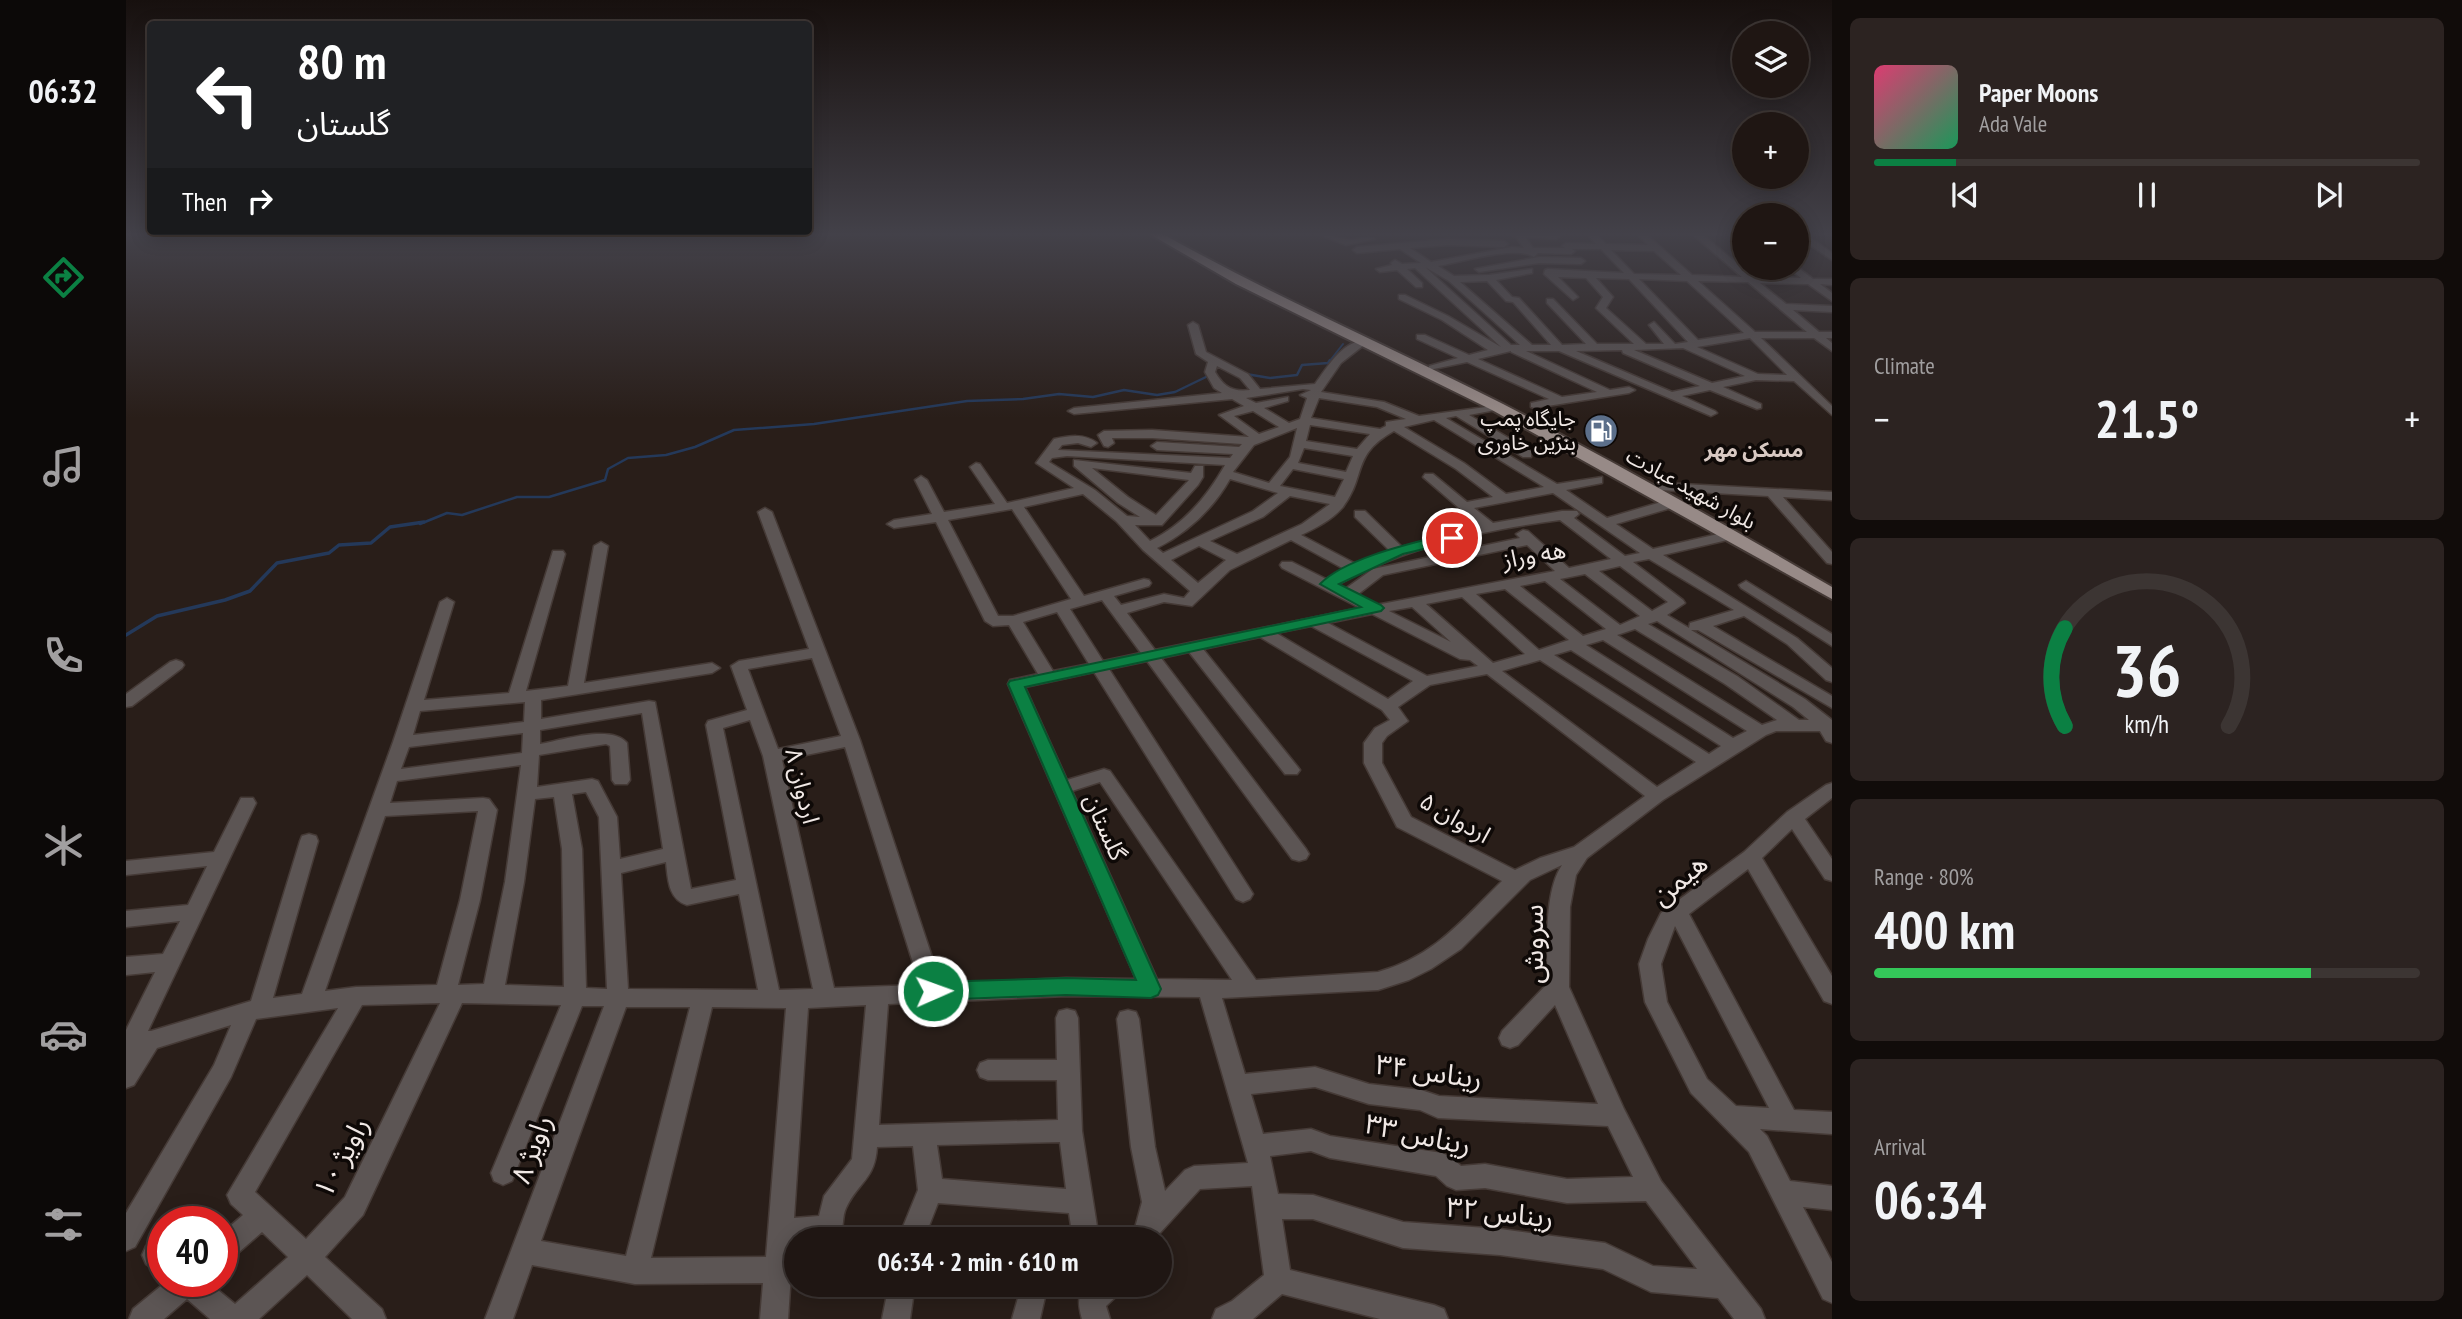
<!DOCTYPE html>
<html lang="en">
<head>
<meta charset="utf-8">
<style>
  body { margin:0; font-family:"PT Sans Narrow","Noto Sans Arabic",sans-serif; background:#2c2321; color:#f1f3f6; height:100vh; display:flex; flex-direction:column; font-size:26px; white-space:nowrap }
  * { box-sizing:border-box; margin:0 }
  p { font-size:23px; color:#a19fa0 }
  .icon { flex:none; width:38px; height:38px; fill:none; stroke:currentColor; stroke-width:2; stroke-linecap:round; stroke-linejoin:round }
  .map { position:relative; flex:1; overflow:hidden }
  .sheet { display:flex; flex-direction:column; gap:18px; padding:18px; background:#110c0a; width:630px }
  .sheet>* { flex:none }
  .guide { position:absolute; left:21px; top:21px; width:665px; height:214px; border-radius:7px; box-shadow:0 4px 18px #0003,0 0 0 2px #3c3533; background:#202124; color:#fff; overflow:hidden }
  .tools { position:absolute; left:1606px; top:21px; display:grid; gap:14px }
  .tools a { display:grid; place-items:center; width:77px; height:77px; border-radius:50%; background:#1f1613; box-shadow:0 4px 18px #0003,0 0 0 2px #3c3533; font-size:35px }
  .speed { position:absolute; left:21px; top:1206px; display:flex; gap:14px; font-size:35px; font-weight:700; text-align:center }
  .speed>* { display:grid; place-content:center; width:91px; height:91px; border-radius:50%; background:#1f1613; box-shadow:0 4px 18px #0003,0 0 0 2px #3c3533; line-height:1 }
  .speed .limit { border:10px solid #d22; background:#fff; color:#111 }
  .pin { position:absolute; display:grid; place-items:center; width:60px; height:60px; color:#fff; margin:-30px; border:4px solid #fff; border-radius:50%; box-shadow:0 2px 7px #0007 }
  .me { position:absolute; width:77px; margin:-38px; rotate:88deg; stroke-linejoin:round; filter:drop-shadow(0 0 5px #0008) }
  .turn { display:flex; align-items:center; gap:24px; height:147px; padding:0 35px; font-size:32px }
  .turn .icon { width:91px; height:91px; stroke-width:2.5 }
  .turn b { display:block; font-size:49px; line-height:60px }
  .then { display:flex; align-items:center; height:66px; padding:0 35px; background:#0003; gap:14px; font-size:26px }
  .big { font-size:52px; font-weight:700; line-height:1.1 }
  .sheet .card { flex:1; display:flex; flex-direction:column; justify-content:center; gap:10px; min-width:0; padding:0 24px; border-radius:10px; background:#2c2321 }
  .sheet .dial { align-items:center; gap:0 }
  .dial svg { height:182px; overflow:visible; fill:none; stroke:#3c3533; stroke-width:7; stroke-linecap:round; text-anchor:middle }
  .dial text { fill:#f1f3f6; stroke:none }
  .song { display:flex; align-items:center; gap:21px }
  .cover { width:84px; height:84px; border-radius:10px; background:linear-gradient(135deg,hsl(340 70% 55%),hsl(150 70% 35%)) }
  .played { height:7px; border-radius:4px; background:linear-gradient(90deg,#0b8043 15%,#3c3533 15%) }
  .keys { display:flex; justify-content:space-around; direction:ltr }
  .heat { display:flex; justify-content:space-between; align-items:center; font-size:38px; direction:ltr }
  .charge { height:10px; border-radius:5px; background:linear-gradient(90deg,#34c759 80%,#3c3533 0) }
  .trip { position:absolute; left:658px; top:1227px; width:388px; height:70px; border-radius:35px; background:#1f1613; box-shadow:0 4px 18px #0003,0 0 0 2px #3c3533; font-weight:700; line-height:70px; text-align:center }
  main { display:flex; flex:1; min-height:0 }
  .tabs { display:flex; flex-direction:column; width:126px; justify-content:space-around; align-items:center; background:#0c0908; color:#a19fa0 }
  .tabs .icon { width:49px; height:49px }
  .tabs .active { color:#0b8043 }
  .tabs b { font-size:32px; color:#f1f3f6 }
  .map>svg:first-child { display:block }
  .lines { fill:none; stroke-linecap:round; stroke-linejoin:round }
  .stream-far2 { stroke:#24395a; stroke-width:2 }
  .stream-far1 { stroke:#24395a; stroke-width:2.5 }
  .stream { stroke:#24395a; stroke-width:3.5 }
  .minor-casing { stroke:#453a36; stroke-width:3 }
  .major-casing { stroke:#453a36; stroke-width:4 }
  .minor { fill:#5c5554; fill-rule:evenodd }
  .major { fill:#978a87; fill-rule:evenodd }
  .route { fill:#0b8043; stroke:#07532c; stroke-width:2 }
  .labels { text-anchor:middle; stroke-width:7; stroke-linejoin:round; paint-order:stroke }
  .far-poi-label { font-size:21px; fill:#f0e8e5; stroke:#0e0907; text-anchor:end }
  .far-neighbourhood-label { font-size:21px; font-weight:bold; fill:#d8c9c3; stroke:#0e0907 }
  .far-street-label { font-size:21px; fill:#f0e8e5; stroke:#0e0907 }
  .street-label { font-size:24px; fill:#f0e8e5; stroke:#0e0907 }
  .near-street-label { font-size:28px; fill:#f0e8e5; stroke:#0e0907 }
</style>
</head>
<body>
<main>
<nav class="tabs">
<b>06:32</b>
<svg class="icon active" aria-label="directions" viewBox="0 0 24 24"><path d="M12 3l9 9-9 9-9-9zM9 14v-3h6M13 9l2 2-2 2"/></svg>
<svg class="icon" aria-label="music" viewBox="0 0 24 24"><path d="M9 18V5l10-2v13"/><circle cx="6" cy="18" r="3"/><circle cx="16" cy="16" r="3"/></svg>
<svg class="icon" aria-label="phone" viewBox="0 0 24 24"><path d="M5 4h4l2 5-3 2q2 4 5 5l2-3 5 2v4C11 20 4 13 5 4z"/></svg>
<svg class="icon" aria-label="climate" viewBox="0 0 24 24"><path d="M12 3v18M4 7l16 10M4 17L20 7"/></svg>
<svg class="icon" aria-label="car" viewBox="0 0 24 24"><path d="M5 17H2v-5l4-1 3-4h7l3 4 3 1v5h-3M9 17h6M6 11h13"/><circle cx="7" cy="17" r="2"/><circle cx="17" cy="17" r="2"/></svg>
<svg class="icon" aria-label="filters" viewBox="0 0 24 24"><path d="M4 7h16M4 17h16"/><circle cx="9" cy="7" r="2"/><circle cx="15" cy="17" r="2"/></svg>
</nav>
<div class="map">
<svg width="1706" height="1319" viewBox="0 0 1706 1319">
  <rect width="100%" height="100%" fill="#291e19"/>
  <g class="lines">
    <path class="stream-far2" d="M1203,362L1217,344"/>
    <g class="stream-far1">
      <path d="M1120,374L1144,378L1171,375L1176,365L1202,363L1204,360"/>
      <path d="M294,524L321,513L336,515L391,497H423L479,480L482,469L502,458L540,455L569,447L608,430L688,424L841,401L897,399L933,394L967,397L998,390L1031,395L1049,392L1082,376"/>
    </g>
    <path class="stream" d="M0,635L31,616L99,600L124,591L151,563L203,553L213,545L245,543L264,527L298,522"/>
    <g class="minor-casing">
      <g id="minor">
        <path d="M1190,233C1201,233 1209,238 1220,239C1230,241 1240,235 1249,239L1220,245Z"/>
        <path d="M1383,233L1433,234L1434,236L1430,239L1399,237L1407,248H1439L1436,246L1440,243L1470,244L1460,233H1469L1480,244L1522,245L1510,233H1519L1566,275L1616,277L1565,233H1575L1627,277L1675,278L1663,268L1671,267L1687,279H1706V285L1694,284L1706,293V301L1682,284L1634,283L1660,304L1706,306V312L1667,310L1693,332H1706V338H1700L1706,343V351L1688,338H1635L1706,406V415L1668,381L1630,380L1597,387L1635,404V408L1631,409L1584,390L1556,396L1589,411L1591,413L1585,416L1433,351H1400L1484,390L1503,387L1509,390L1503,393L1409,408L1405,407V403L1423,399L1341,362L1303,370V366L1332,358L1291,339V335H1299L1343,355L1362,350L1316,320L1273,299V295H1279L1322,316L1375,347L1289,268L1281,269L1296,283V287H1290L1271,270L1254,272L1250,269L1266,265L1265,263L1269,260L1276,264L1295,263L1274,249L1231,253L1227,250L1231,247L1322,239L1378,241L1382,244L1378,247L1322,245L1284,248L1305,262L1386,247L1398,248L1390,237ZM1446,249H1475L1498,273L1422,269L1419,270L1418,274L1447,300L1452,297L1432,277L1460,278L1477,297L1470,308L1472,310L1508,344H1471L1427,299H1421V303L1460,344L1436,345L1393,298L1386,297L1370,280L1406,273V269L1363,275L1328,276L1312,266C1335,262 1389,245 1408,257L1412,253L1445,254L1449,251ZM1485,250L1528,251L1555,275L1508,274ZM1299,267L1323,281L1394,345H1385ZM1470,278L1503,279L1562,342L1549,344L1528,322L1523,325L1538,344H1520L1480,308L1487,297ZM1513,279L1561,281L1618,333L1572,340ZM1361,281L1380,301L1387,302L1425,345H1406L1334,282ZM1572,281L1622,282L1681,332H1629ZM1624,338L1661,375L1632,374L1571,347ZM1557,348L1619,376L1586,383L1508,350ZM1385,351V352L1471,392L1436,397L1352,359ZM1450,351L1496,350L1497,353L1574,386L1546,392Z"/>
        <path d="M1671,233H1678L1706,253V260L1671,236Z"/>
        <path d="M1413,257L1455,258L1459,261L1455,264L1413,263L1353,272L1349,269Z"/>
        <path d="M1067,322L1072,325L1080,352L1122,374L1134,389L1189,384C1200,369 1217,340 1238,341V345L1215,363L1195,392L1258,402L1293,416L1375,405V409L1343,415L1405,451V457H1397L1330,416L1320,418L1431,484L1476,477V483L1440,490L1481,518L1542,500H1552V506L1490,524L1527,549L1605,531L1610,532L1612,535L1610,538L1537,555L1671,638L1706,668V682L1700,680L1661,644L1618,616L1587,626L1706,696V708L1572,630H1565L1679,699L1706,720V743L1700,741L1694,731H1650L1640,735L1537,800L1461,858L1450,875L1444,907L1443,987L1498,1109L1535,1181L1635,1309L1639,1319H1608L1592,1298L1525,1292L1477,1269L1374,1255L1277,1248L1187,1219H1156L1164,1270L1308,1305L1318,1309L1322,1319H1254L1156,1294L1127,1319H1086L1090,1309L1106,1301L1138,1275L1126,1186L1074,1189L1033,1234L1032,1239H1006L1016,1202L1005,1147L991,1019L994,1012L1002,1010L1010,1012L1013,1019L1029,1147L1039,1191L1059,1170L1068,1166L1122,1163L1074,997L940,996L762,1004L753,1125L932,1120L931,1080H862L854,1077L851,1070L854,1063L862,1060H931L930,1018L933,1011L941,1009L949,1011L952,1018L956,1131L973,1239H947L943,1213L812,1203L798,1239H772L792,1190L787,1146L751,1147C749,1180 732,1182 720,1208C716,1216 718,1227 714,1236L706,1239H670V1243H667L662,1319H634L637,1283L509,1284L406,1265L387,1319H359L478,1006H456L386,1181L377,1185L368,1181L365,1173L435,1005L336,1003L237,1215L199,1257L256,1309L260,1319H226L181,1275L133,1319H84L61,1299L38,1319H3L7,1309L41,1281H81L109,1304L162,1257L136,1232L105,1259L96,1263V1233L117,1215L105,1204L101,1195L212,1008L130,1019L105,1077L9,1247L0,1251V1213L88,1065L105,1025L31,1048L8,1085L0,1088V1030L29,972L0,975V957L37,954L54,921L0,927V911L62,905L81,866L0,875V861L88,852L115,798H127L130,803L22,1031H25L125,1001L174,841L176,836L183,834L190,836L192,841L147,998L176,994L267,742L314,602L321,598L328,602L298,700L383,693L427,551H437L439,554L400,691L442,686L468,546L475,542L482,546L458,683L586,663L594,668L586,673L415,700V719L523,701L529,702L565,889L610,880L580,725L582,721L621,710L605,666L613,661L683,649L632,512L639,508L646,512L734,740L815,984L940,978L1010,979L882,684L884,680L912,674L883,625L867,626L859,621L810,522L768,528L761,524L768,520L806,514L789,480L795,476L801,480L818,512L869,504L844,467L850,463L854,464L881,503L948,488L910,463L928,439C943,436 958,433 971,443L965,447L952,443L936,445L932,450L1104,458L1107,454L1031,450L1025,446L1031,442L1113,447L1116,444L1026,438H986L988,443L982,447L978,446L972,435L978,431L1026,430L1123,437L1093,415L1118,406L1106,399L948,414L942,411L948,408L1096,393L1088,388L1079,372L1082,362L1070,354L1062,325ZM1091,366L1114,378L1124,390C1106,392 1098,387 1089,372ZM1177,389L1185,390L1174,395L1181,398L1174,419L1163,423L1138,408L1162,401V397L1130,403L1120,398ZM1193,398L1251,407L1280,419L1260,422V426L1254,429L1185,418ZM1127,411L1153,427L1133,434L1108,416ZM1308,420L1418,487L1380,494L1338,463L1278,427ZM1184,425L1244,434L1231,449L1180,441ZM1171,428L1164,457L1143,483L1107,472L1128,445ZM1268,431L1330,469L1367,497L1341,502L1307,474H1299L1297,477L1354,526L1276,547L1239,511H1229V517L1264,551L1230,564L1175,535C1190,528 1206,520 1217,507C1241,475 1225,455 1268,431ZM1178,448L1227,456L1220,472L1172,463ZM941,456L1099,465C1081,497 1057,525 1024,541L1009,525H1036L1072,485L1077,477V466H1069L1065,473L948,460V466L992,503L1014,517L1001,516L969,490L923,462L926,458ZM966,468L1063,480L1030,515L1002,497ZM1167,469L1218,479L1209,497L1154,486ZM1104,479L1152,493L1127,511L1037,553L1031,548C1061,533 1087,509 1104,479ZM1427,493L1514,553L1499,556L1448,518L1453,514L1451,511H1436L1367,523L1348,508ZM957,494L990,521L1017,550L1064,591L1058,598L1038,594L995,605L988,596L1023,586L1025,583L1023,580L1018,579L958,596L898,507ZM1164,496L1204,504L1176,524L1111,554L1084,541L1137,517ZM886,509L945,599L887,616H872L822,520ZM1434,520L1485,559L1443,568L1402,531L1397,530L1390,534L1394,538L1247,569L1219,589L1211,585C1279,547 1358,530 1434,520ZM1165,540L1218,569L1200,579L1166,562H1156L1154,565L1156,568L1234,608L1029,650L1001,613L1038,602L1066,606L1104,570ZM1401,545L1429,571L1250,605L1231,595L1257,575ZM1073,546L1100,560L1072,583L1045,560ZM1523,559L1608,610L1564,623L1563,628L1541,615L1559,603L1557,600L1507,562ZM1494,566L1542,602L1526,611L1473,571ZM1459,574L1514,616L1494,625L1434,579ZM1419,581L1480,629L1457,636L1394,586ZM1379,589L1443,640L1413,650L1350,594ZM1336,597L1399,654L1367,663L1300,604ZM976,600L1015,653L977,661L944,609ZM1286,607L1325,642L1263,611ZM931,612L963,664L927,671L897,622ZM1246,614L1334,659L1344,660L1352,666L1301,676L1202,623ZM1531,621L1667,707L1683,720H1673L1611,676L1522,624ZM1185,626L1287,681L1262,699L1150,633ZM1509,629L1599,684L1651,720L1636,725L1491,635ZM1134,637L1256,710L1264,720L1249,728L1238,743V763L1271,827L1376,881C1336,920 1309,956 1252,972L1130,980L984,771L978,769L941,780L899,687L968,672L1110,899L1117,902L1124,899L1127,894L1124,889L983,669L1021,661L1166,859L1173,861L1180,859L1183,854L1180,849L1035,658L1063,652L1159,774H1171L1174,770L1171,766L1077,649ZM1477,640L1621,731L1607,738L1460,645ZM1445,650L1595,746L1583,754L1428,655ZM686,658L715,736L652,749L622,669ZM1414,660L1570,762L1531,787L1376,671ZM1361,674L1519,796L1448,847L1414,858L1389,870L1285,817L1256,763V743L1261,736L1282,721L1272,707L1304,685ZM399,702L398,722L287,735L294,711ZM516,713L537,849L494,859L491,817L472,781L466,779L411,787L413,755L480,744L484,746L486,780L489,784H501L504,780L501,743C486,724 436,740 414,744V730ZM624,720L637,756L687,989L653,990L597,728ZM397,733L396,753L275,769L283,747ZM719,747L794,985L708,988L656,760ZM395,765L379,882L358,984L332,985L354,900L371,810L363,799L357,798L264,803L271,781ZM974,782L1106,980L1031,979L946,791ZM460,792L473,817L481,989L460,988L456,849L446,794ZM428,797L436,849L438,987L379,985L398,882L409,799ZM352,811L334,900L311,985L230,987L199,991L259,816ZM540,862C542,879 542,899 561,905L613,894L632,990L502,989L495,873ZM1436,865C1417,893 1422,951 1421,984L1376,1031L1373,1038L1376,1045L1384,1048L1392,1045L1429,1005L1472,1104L1313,1096L1295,1090L1243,1084L1189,1067L1119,1074L1096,998L1252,990L1283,980L1305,969L1335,949L1404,880ZM314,1003L219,1197L180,1239L129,1192L236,1005ZM740,1005L726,1159L698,1196L693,1216L668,1218L682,1008ZM500,1007H564L500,1256L415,1241ZM586,1007L660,1008L640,1257L525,1258ZM1189,1087L1243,1104L1294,1110L1312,1118L1482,1126L1507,1177L1441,1179L1359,1164L1335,1166L1325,1157L1316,1153L1204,1136L1185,1129L1137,1134L1125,1094ZM934,1142L940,1189L816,1179L811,1145ZM1185,1151L1204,1158L1310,1176L1321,1186L1330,1190L1359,1188L1441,1203L1520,1201L1571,1269L1527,1266L1479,1243L1374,1229L1277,1222L1187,1195L1152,1194L1144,1156Z"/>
        <path d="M1538,483L1706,492V500L1657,497L1706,552V564L1701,563L1642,496L1533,490V484Z"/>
        <path d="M1620,581L1706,634V646L1615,588L1613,585Z"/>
        <path d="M50,660L56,662L58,665L56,668L6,706L0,707V694L44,662Z"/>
        <path d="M1706,783V798L1679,819L1706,859V881L1699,879L1666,829L1636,858L1706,976V1004L1698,1001L1622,869L1563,914L1668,1110L1706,1112V1134L1634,1129L1641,1136L1664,1181L1706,1186V1210L1677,1207L1706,1262V1303L1697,1299L1623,1152L1565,1093L1519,1002L1513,964L1522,939L1535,913L1618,852L1661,812L1700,785ZM1549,926L1643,1108L1610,1106L1581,1079L1541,1002L1535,964Z"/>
        <path d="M29,1242L37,1245V1275L20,1264L16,1255L20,1246Z"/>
        <path d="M763,1284H789L784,1319H756Z"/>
        <path d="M896,1284H922L914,1319H886Z"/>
        <path d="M964,1284H998L994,1293L980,1306L984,1319H956C952,1303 950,1296 964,1284Z"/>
      </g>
    </g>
    <g class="major-casing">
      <path id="major" d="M1022,233H1035C1147,296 1263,346 1377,404C1488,462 1598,524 1706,587V599L1366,410L1110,284Z"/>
    </g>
    <use href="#minor" class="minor"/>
    <use href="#major" class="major"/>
  </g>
  <linearGradient id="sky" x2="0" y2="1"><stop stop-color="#17100e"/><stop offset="0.56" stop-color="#434149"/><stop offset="1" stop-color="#434149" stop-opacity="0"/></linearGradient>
  <rect width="1706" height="418" fill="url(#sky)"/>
  <path class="route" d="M1326,533L1331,535V541L1277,554L1213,584L1255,605L1258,608L1255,611L899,687L1035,989L1032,995L1025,998L940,995L807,1000L799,997L796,991L799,984L807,982L940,978L1010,980L882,684L884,681L1235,607L1194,584C1220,557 1291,542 1326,533Z"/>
  <defs>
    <g id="fuel-disc" transform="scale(1.75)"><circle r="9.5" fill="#5c6f8a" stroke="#0e0907"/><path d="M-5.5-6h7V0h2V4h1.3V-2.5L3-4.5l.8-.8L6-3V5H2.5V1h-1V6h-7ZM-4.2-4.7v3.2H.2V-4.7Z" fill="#fff"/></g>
  </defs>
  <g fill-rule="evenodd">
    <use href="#fuel-disc" x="1475" y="431"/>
  </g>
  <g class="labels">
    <g class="far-poi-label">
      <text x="1450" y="426">جایگاه پمپ<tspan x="1450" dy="24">بنزین خاوری</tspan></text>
    </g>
    <g class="far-neighbourhood-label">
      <text x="1628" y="457">مسکن مهر</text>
    </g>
    <g class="far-street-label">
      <text transform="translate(1565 489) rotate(29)" y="7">بلوار شهید عبادت</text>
    </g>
    <g class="street-label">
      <text transform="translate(1408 555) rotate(-10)" y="8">هه وراز</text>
      <text transform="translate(676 786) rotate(76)" y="8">اردوان ۸</text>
      <text transform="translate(1329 818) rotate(30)" y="8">اردوان ۵</text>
      <text transform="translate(979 827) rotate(66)" y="8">گلستان</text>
    </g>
    <g class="near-street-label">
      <text transform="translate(1553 879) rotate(-40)" y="10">هیمن</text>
      <text transform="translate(1407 944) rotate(-90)" y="10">سروش</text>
      <text transform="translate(1303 1071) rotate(8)" y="10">ریناس ۳۴</text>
      <text transform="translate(1292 1134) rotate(12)" y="10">ریناس ۳۳</text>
      <text transform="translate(405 1149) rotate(-70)" y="10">راویژ ۸</text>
      <text transform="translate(215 1157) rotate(-62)" y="10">راویژ ۱۰</text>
      <text transform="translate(1374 1212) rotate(6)" y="10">ریناس ۳۲</text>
    </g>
  </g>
</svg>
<div class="tools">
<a><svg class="icon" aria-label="layers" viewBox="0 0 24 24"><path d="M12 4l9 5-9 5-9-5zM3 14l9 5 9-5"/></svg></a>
<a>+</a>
<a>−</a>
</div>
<div class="speed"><div class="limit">40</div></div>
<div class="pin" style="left:1326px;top:538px;background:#d93025"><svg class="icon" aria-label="arrive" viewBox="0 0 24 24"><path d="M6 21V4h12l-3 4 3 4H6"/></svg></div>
<svg class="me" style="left:807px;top:991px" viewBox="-20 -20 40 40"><circle r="17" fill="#0b8043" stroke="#fff" stroke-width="3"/><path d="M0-11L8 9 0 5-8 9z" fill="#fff"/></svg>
<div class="trip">06:34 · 2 min · 610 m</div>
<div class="guide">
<div class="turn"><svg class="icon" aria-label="left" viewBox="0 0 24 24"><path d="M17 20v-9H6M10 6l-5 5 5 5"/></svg><div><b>80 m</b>گلستان</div></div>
<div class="then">Then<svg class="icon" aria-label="right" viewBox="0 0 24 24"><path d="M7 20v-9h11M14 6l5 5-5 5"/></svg></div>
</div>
</div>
<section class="sheet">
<div class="card">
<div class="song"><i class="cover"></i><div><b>Paper Moons</b><p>Ada Vale</p></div></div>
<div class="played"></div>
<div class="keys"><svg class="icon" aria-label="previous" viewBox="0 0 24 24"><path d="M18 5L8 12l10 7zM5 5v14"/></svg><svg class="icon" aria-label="pause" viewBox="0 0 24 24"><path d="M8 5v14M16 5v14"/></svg><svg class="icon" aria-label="next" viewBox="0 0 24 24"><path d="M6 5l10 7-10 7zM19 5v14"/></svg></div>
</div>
<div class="card"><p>Climate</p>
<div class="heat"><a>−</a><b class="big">21.5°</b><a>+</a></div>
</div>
<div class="card dial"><svg viewBox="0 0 100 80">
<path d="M14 69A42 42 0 1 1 86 69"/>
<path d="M14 69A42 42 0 0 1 14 26" stroke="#0b8043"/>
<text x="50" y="56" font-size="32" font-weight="700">36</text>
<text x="50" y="72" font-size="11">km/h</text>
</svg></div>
<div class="card"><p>Range · 80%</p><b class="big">400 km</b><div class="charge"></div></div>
<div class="card"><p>Arrival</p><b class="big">06:34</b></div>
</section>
</main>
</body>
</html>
